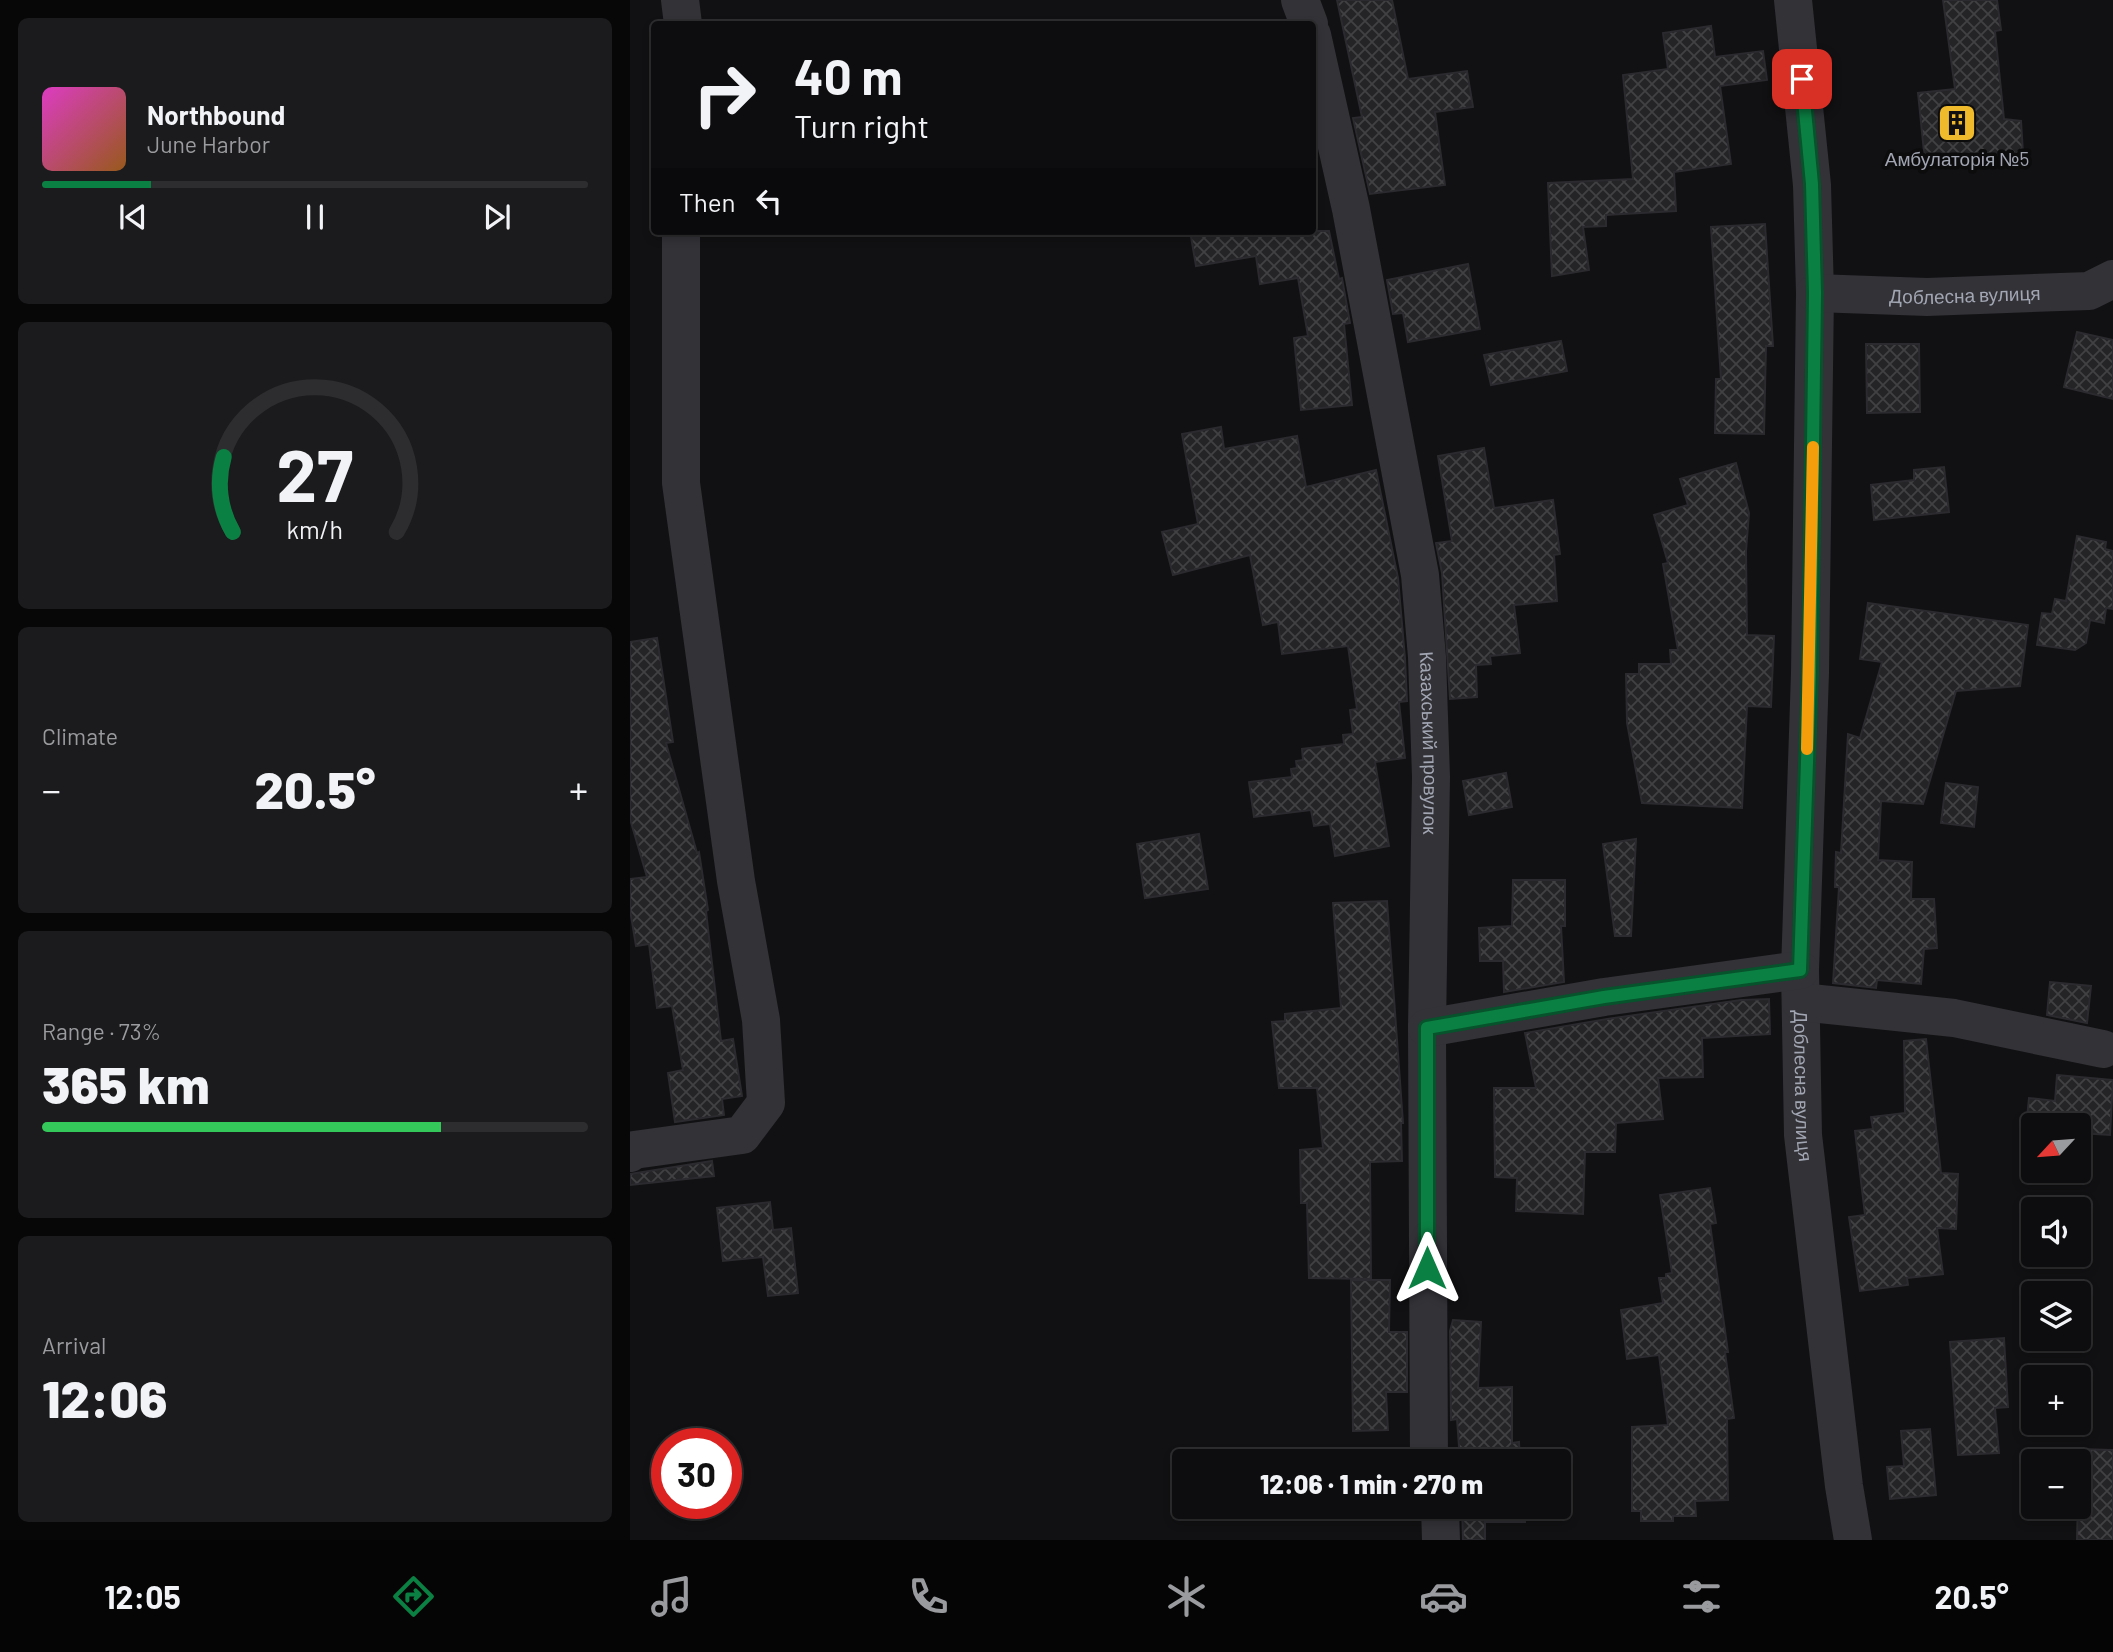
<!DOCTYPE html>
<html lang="en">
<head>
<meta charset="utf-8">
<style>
  body { margin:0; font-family:Barlow,sans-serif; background:#1b1a1c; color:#f1f3f6; height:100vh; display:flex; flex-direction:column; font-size:26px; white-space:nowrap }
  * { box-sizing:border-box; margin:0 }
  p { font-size:23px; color:#9a9b9e }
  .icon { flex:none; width:38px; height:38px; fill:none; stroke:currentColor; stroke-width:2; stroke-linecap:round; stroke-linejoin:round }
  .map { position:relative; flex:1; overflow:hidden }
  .panel { display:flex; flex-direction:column; gap:18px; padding:18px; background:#070708; width:630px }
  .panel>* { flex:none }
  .top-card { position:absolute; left:21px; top:21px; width:665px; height:214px; border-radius:7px; box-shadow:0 4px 10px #0003,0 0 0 2px #2d2c2e; background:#0d0c0e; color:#f1f3f6; overflow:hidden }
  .needle { width:46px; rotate:244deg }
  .tools { position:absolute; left:1391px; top:1113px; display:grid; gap:14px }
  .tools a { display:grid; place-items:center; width:70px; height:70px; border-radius:7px; background:#0d0c0e; box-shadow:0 4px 10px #0003,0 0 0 2px #2d2c2e; font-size:35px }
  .speed { position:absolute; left:21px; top:1428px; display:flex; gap:14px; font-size:35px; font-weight:700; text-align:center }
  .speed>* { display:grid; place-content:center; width:91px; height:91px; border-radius:50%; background:#0d0c0e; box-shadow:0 4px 10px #0003,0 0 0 2px #2d2c2e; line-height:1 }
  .speed .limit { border:10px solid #d22; background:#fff; color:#111 }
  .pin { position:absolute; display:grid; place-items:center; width:60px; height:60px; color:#fff; margin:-30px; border-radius:14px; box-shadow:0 4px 10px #0006 }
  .me { position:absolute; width:77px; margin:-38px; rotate:0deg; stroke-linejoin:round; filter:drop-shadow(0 0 5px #0008) }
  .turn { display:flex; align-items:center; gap:24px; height:147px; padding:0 28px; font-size:32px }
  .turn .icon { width:91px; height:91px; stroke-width:2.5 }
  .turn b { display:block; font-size:49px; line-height:60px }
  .then { display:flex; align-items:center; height:66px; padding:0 28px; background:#0003; gap:14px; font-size:26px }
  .big { font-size:52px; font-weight:800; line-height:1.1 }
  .panel .card { flex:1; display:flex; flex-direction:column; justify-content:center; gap:10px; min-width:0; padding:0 24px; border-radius:10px; background:#1b1a1c }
  .panel .dial { align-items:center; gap:0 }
  .dial svg { height:182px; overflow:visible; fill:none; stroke:#2d2c2e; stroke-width:7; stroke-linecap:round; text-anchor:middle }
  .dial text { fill:#f1f3f6; stroke:none }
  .song { display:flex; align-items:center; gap:21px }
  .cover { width:84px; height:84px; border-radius:10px; background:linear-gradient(135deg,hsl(310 70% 55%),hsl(30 70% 35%)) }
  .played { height:7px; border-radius:4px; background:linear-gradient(90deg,#0b8043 20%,#2d2c2e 20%) }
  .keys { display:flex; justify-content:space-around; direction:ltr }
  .heat { display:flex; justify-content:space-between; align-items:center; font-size:38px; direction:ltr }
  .charge { height:10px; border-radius:5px; background:linear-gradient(90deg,#34c759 73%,#2d2c2e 0) }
  .trip { position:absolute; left:542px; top:1449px; width:399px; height:70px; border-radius:7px; background:#0d0c0e; box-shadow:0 4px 10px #0003,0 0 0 2px #2d2c2e; font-weight:800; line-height:70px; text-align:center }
  .tabs { display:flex; height:112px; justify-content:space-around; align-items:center; background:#050506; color:#9a9b9e }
  .tabs .icon { width:49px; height:49px }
  .tabs .on { color:#0b8043 }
  .tabs b { font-size:32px; color:#f1f3f6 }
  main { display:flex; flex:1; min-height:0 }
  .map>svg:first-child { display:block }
  .building { fill:url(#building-cross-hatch); stroke:#2b2a2e; stroke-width:2 }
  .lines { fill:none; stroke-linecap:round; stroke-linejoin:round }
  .minor { stroke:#323237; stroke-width:38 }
  .route-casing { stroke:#07532c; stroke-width:18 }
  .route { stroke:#0b8043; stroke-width:12 }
  .slow { stroke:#f59e0b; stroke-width:12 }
  .labels { text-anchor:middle; stroke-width:7; stroke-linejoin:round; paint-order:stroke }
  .poi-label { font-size:19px; fill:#a2a6b3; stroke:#0c0c0d }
  .street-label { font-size:19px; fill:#a2a6b3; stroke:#0c0c0d }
</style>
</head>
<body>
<main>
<section class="panel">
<div class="card">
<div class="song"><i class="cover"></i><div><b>Northbound</b><p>June Harbor</p></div></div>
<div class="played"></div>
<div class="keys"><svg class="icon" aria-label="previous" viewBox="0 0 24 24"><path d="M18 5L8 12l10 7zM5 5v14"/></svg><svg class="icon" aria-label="pause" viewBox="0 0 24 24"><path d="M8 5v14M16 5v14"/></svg><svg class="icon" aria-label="next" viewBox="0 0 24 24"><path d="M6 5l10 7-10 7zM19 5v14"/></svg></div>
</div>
<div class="card dial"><svg viewBox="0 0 100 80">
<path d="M14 69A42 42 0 1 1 86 69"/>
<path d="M14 69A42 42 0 0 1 10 36" stroke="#0b8043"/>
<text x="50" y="56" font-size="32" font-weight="700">27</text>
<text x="50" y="72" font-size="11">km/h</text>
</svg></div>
<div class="card"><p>Climate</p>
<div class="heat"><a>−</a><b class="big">20.5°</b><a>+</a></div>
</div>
<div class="card"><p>Range · 73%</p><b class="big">365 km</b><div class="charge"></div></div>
<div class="card"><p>Arrival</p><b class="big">12:06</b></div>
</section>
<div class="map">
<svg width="1483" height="1540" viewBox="0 0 1483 1540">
  <defs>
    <pattern id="building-cross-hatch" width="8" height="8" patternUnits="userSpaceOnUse" patternTransform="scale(1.75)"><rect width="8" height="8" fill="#242326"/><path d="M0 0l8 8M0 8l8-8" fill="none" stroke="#414043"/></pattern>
  </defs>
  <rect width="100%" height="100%" fill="#111012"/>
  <g class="building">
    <path d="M707,0H762L778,79L837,71L843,107L805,112L815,185L740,194L723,118L732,117Z"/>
    <path d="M1313,0H1367L1371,30L1365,31L1374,119L1391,121L1393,153L1295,162L1288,93L1325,89Z"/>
    <path d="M1081,26L1085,57L1133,51L1137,80L1090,86L1101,164L1044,172L1046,211L976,215V226L953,227L959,270L922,276L918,183L1003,179L993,75L1038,69L1033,33Z"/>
    <path d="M1135,224L1143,346H1136L1134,434L1085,433L1086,379H1091L1081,227Z"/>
    <path d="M560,231H699L709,279L712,278L720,323L714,324L722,405L671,410L664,338L678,336L668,278L630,284L626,256L566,266Z"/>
    <path d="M838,264L850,329L778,342L773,313L763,314L757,280Z"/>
    <path d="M1447,332L1483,340V399L1434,387Z"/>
    <path d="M931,341L937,371L861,385L854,355Z"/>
    <path d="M1236,344H1289L1290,412L1237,413Z"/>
    <path d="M591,427L594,449L667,436L676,487L746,470L768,578L775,658L777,701L769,702L775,758L745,762L759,846L705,856L700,824L684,826L681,810L624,817L619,782L662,777L661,769L667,768L666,761L673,760L672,749L714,744L713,735L723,734L720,710L727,709L718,646L652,654L648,622L633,625L620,555L543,575L532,532L568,524L552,434Z"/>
    <path d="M854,448L864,508L923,500L930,554L924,555L927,601L884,605L890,653L860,656L861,664L846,665L847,697L820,699L812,573L806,543L822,541L808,456Z"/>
    <path d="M1106,463L1119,513L1116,551L1117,635L1144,636L1141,707L1117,706L1112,808L1012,803L997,723L996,674H1009V664H1041L1040,650H1048L1033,564L1038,563L1024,515L1058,505L1050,479Z"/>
    <path d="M1314,467L1319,512L1244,520L1241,485L1284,480V470Z"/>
    <path d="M1447,536L1476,542L1475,549L1483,551V609L1476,608L1474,623L1460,620L1456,643L1445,650L1407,645L1412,613L1422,614L1425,599L1436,601Z"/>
    <path d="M1238,603L1398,625L1390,686L1326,691L1293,804L1251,801L1248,860L1282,862L1281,899H1304L1307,948L1294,949L1291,984L1247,980L1246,988L1203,983L1209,887H1205L1206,852L1211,853L1218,734L1230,738L1252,662L1230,659Z"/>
    <path d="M27,638L43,742L36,743L67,853L69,852L78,910L76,911L91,1041L103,1039L112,1096L92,1099L94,1115L45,1122L38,1073L53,1070L42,1006L27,1008L19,944L6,946L0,910V879L17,877L0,819V642Z"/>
    <path d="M876,773L882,807L839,815L833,781Z"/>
    <path d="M1316,783L1348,787L1344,827L1311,823Z"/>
    <path d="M569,834L578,889L515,898L507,844Z"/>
    <path d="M1006,839L1001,936H985L973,844Z"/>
    <path d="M883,880H935V926H931L934,982L874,992L873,961H850L849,928L882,926Z"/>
    <path d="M757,901L773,1123H771L772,1161L740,1162L741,1279L679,1278L677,1203H671L670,1150L693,1148L687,1088H649L642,1022L655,1021V1014L711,1008L703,903Z"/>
    <path d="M1420,982L1461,986L1457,1023L1417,1015Z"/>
    <path d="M1139,999L1140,1034L1072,1038L1073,1077L1028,1078L1033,1119L986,1123L985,1152H955L953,1214L886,1211L887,1178L865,1177L864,1088H906L895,1033L977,1019L1111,1000Z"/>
    <path d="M1296,1039L1311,1173L1328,1174L1326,1229L1307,1228L1313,1274L1277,1278L1278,1285L1230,1291L1219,1217L1235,1215L1225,1131L1243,1129L1241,1117L1275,1113L1274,1041Z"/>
    <path d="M1427,1075L1483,1080L1480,1135L1449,1133V1125H1404V1129L1396,1128L1399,1098L1425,1101Z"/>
    <path d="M82,1161L84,1176L0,1185V1174Z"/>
    <path d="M1080,1188L1086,1223L1080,1224L1098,1352H1095L1104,1418L1097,1419L1098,1500L1065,1501L1066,1516H1043V1521H1011V1511H1002V1427L1038,1425L1029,1355L997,1359L991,1310L1033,1303L1029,1278H1036V1274L1042,1273L1030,1195Z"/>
    <path d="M140,1202L143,1230L161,1228L168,1293L138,1296L133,1257L93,1261L87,1208Z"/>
    <path d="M721,1280H760L759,1332H777V1392H756L758,1430L723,1431Z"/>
    <path d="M823,1320L851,1322L848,1388L882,1387V1443L889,1442L890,1461H830L827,1419L821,1420L820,1331Z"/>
    <path d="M1374,1338L1378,1407L1365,1408L1369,1453L1328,1455L1320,1342Z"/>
    <path d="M1300,1429L1306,1495L1260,1499L1257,1467L1274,1466L1271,1431Z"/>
    <path d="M1449,1449L1483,1450V1540H1447Z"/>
    <path d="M832,1507H894L895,1522H855V1540H833Z"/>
  </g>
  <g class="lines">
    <g class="minor">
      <path d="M50,0L53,24"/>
      <path d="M670,0L679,24"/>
      <path id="s1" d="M1163,0L1182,185L1185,293L1180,673L1170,970L1173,1135L1214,1486L1223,1540"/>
      <path id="s2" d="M682,35L721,209L790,575L797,657L801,777L797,1028L799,1461"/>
      <path id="s3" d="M1185,293L1297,297L1459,291L1483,279"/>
      <path d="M1171,1002L1324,1018L1473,1049"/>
      <path d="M797,1028L974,997L1170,970"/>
      <path d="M0,1153L4,1150L112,1135L136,1103L131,1020L106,881L51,483V231"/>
      <path d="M810,1507L811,1540"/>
    </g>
  </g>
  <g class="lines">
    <g class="route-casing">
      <path id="route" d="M797,1268V1028L974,997L1170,970L1180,673L1185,293L1182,184L1172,79"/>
    </g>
    <use href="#route" class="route"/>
    <path class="slow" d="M1177,749L1183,447"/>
  </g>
  <defs>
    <g id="building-square" transform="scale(2.0125)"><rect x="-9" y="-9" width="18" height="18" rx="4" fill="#efba2b" stroke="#0c0c0d"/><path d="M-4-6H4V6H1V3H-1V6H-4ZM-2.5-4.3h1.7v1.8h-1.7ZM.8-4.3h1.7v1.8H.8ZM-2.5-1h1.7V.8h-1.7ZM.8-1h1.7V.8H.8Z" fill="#111"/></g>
  </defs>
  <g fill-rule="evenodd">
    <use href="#building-square" x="1327" y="123"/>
  </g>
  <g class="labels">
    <g class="poi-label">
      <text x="1327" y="166">Амбулаторія №5</text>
    </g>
    <g class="street-label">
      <text dy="7" stroke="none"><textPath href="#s3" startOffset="150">Доблесна вулиця</textPath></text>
      <text dy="7" stroke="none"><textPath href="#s2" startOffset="719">Казахський провулок</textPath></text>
      <text dy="7" stroke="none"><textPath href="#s1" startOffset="1087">Доблесна вулиця</textPath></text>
    </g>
  </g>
</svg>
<div class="tools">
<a><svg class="needle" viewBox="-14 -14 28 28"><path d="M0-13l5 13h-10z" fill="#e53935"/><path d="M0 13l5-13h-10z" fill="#9a9b9e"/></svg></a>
<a><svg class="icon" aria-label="sound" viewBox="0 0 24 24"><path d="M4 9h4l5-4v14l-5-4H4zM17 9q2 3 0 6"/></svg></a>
<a><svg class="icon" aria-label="layers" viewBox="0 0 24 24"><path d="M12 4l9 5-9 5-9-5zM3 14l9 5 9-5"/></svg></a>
<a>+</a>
<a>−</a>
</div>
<div class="speed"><div class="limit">30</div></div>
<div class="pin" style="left:1172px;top:79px;background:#d93025"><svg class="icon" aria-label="arrive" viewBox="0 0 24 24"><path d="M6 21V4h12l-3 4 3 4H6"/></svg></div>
<svg class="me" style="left:797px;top:1268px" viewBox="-20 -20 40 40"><path d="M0-17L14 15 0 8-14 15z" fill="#0b8043" stroke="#fff" stroke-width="4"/></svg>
<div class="trip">12:06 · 1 min · 270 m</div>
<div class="top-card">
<div class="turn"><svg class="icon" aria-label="right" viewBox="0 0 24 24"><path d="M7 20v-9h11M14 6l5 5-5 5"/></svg><div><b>40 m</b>Turn right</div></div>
<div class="then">Then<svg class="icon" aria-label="left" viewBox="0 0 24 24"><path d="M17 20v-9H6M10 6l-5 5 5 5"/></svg></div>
</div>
</div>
</main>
<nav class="tabs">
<b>12:05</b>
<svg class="icon on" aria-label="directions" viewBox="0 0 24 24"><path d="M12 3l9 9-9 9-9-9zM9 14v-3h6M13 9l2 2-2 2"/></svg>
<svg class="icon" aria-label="music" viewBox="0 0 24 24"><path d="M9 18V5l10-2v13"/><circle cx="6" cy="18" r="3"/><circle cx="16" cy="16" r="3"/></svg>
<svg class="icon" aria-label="phone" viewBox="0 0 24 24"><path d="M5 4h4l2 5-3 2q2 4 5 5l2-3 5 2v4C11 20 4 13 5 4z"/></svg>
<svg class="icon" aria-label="climate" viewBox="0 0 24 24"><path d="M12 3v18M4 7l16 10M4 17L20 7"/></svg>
<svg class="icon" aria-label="car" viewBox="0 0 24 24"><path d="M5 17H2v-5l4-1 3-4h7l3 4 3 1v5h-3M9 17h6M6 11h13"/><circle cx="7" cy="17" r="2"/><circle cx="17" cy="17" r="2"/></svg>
<svg class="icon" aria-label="filters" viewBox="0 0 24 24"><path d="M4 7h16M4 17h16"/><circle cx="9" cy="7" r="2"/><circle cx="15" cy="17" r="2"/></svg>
<b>20.5°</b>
</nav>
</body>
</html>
